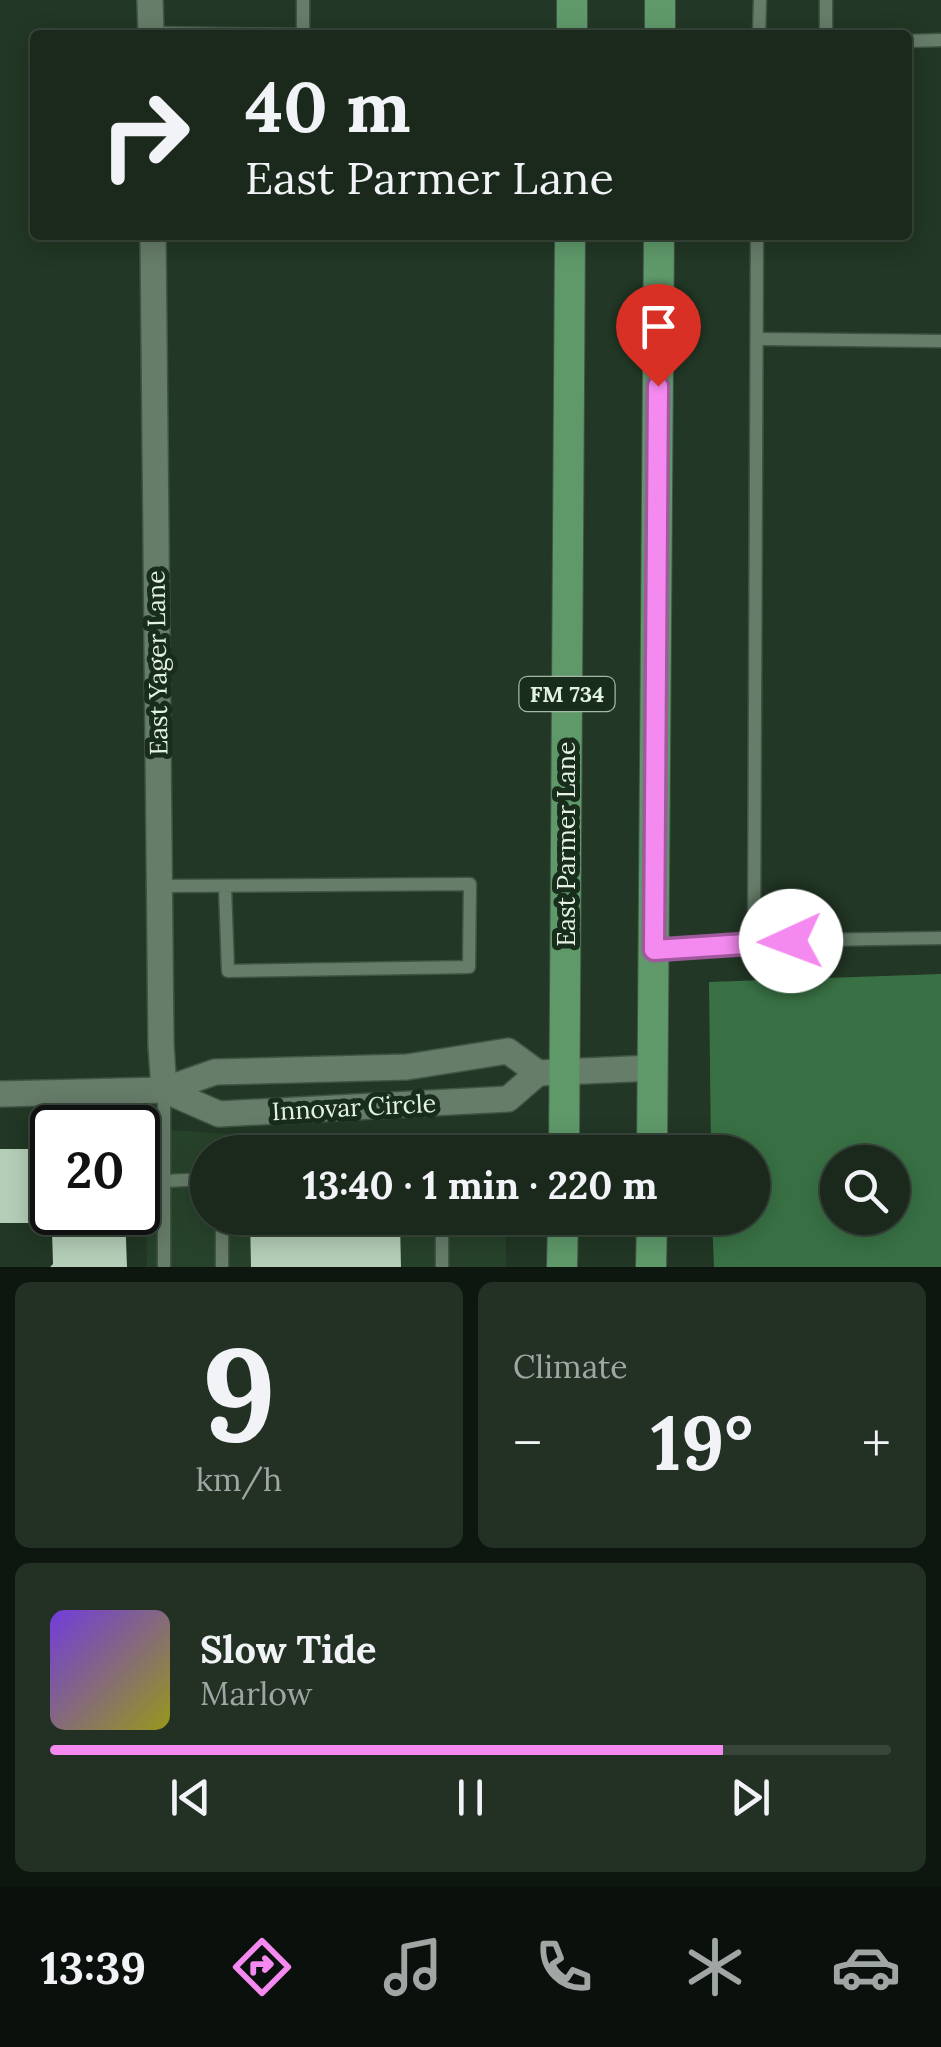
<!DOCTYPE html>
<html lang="en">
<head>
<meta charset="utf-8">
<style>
  body { margin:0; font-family:Lora,serif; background:#233125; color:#f1f3f6; height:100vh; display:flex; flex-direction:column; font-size:38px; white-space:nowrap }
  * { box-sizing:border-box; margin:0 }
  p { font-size:32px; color:#9fa6a3 }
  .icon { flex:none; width:55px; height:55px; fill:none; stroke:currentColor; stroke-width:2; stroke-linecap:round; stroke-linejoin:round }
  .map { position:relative; height:1267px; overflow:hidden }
  .sheet { display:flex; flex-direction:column; gap:15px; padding:15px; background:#0e170f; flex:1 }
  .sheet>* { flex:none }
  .hud { position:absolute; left:30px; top:30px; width:882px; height:210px; border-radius:10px; box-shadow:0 5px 25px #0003,0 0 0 2px #38453b; background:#1a291c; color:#f1f3f6; overflow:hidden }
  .buttons { position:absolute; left:820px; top:1145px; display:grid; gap:20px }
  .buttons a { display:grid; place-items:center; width:90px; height:90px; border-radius:50%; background:#1a291c; box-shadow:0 5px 25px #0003,0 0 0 2px #38453b; font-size:50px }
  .speed { position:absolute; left:30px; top:1105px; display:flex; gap:20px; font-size:50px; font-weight:700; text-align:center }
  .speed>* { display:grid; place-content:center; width:130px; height:130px; border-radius:50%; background:#1a291c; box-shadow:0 5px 25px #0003,0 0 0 2px #38453b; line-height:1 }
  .speed .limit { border:5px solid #111; border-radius:15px; background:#fff; color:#111 }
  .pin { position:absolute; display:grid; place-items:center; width:85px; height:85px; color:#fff; margin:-102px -42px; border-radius:50% 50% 50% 0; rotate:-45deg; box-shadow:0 0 10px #0007 }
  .pin .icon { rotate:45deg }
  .me { position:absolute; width:110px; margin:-55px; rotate:268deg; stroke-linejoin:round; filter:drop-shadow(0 0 8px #0008) }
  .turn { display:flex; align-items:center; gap:35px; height:210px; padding:0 50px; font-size:45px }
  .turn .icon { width:130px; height:130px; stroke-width:2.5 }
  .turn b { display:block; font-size:70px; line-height:85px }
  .big { font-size:75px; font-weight:800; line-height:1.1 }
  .sheet .card { flex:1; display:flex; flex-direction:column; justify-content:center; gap:15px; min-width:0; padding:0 35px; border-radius:15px; background:#233125 }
  .sheet .dial { align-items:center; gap:0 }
  .dial b { font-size:130px; line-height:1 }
  .song { display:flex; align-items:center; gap:30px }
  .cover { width:120px; height:120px; border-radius:15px; background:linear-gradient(135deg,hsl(260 70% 55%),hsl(60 70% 35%)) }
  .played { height:10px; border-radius:5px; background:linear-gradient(90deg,#f489f0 80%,#38453b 80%) }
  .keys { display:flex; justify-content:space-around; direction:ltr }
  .heat { display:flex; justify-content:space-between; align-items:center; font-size:55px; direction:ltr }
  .sheet .tiles { flex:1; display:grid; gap:15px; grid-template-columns:1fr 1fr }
  .card:last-child { grid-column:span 2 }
  .trip { position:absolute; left:190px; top:1135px; width:580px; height:100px; border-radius:50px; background:#1a291c; box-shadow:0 5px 25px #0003,0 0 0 2px #38453b; font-weight:800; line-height:100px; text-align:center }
  .menu { display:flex; height:160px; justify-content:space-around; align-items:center; background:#0a100b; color:#9fa6a3 }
  .menu .icon { width:70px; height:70px }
  .menu .active { color:#f489f0 }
  .menu b { font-size:45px; color:#f1f3f6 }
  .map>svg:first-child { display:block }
  .built { fill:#27422b }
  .forest { fill:#397144; fill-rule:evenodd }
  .building { fill:#b4ceb7 }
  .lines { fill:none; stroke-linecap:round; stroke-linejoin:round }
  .lane-casing { stroke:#425545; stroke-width:15 }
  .street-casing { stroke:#425545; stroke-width:28 }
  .primary-casing { stroke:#425545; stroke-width:32 }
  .lane { stroke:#667d69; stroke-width:12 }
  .street { stroke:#667d69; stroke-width:25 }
  .primary { stroke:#5f996a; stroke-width:30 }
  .route-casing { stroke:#9f599c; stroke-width:25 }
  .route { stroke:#f489f0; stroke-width:18 }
  .labels { text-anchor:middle; stroke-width:10; stroke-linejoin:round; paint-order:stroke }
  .shield { fill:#182d1b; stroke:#a7b6a8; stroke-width:2.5 }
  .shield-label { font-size:22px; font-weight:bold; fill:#e4f1e5 }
  .street-label { font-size:25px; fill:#e4f1e5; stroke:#182d1b }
</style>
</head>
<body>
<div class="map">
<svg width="941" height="1267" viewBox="0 0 941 1267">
  <rect width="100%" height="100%" fill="#223725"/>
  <path class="built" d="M144,1128L306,1140L506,1133V1152H208V1218H506V1267H147Z"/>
  <path class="forest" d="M941,974V1267H714L712,1218H752V1152H711L709,982ZM838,1162H892V1218H838Z"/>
  <g class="building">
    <path d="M0,1149H52V1202L47,1203V1223H0Z"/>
    <path d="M80,1212H125L127,1267H50L53,1264L52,1231H81Z"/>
    <path d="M250,1218H302V1223L355,1222V1218H381V1223H400L401,1267H251Z"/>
  </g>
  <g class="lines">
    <g class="lane-casing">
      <g id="lane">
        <path d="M151,33L303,35"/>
        <path d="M303,35V0"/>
        <path d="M759,35L760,0"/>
        <path d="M826,35V0"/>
        <path d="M908,41L941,40"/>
        <path d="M757,235L754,941L941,938"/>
        <path d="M757,339L941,341"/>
        <path d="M159,886L470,884L469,967L228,971L225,887"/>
        <path d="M654,951L754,941"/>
        <path d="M164,1181L208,1179"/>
        <path d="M442,1218V1267"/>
        <path d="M164,1267V1090"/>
        <path d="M222,1267V1218"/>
      </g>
    </g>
    <g class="street-casing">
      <g id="street">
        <path d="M150,0L151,35"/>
        <path d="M153,235L161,1045L164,1090"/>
        <path d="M164,1090L219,1114L508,1099L538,1073"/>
        <path d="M0,1094L164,1090L215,1072L407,1067L508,1051L538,1073L653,1068"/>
      </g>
    </g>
    <g class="primary-casing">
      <g id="primary">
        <path d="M572,35V0"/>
        <path d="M660,35V0"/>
        <path d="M564,1152L570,235"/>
        <path d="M652,1152L659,235"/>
        <path d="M562,1267L563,1218"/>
        <path d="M651,1267L652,1218"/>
      </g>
    </g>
    <use href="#lane" class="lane"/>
    <use href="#street" class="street"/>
    <use href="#primary" class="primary"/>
  </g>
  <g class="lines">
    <g class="route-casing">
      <path id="route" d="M658,386L654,950L791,941"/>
    </g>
    <use href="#route" class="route"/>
  </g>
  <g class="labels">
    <rect class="shield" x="519.5" y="677" width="95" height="34" rx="8"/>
    <g class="shield-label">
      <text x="567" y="702">FM 734</text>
    </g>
    <g class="street-label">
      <text transform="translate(157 663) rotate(-91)" y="9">East Yager Lane</text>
      <text transform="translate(566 844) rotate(-90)" y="9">East Parmer Lane</text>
      <text transform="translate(354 1107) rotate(-3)" y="9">Innovar Circle</text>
    </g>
  </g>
</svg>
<div class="buttons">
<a><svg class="icon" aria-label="search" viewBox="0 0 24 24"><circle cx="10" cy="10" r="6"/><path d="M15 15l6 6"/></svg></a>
</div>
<div class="speed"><div class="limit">20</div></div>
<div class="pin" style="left:658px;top:386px;background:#d93025"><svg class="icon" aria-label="arrive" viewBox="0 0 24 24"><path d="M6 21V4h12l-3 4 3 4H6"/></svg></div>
<svg class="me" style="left:791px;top:941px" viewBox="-20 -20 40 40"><circle r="19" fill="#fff"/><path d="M0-13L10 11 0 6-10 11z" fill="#f489f0"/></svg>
<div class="trip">13:40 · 1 min · 220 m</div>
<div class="hud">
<div class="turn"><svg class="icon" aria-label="right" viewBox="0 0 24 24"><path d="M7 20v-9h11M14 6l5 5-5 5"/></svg><div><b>40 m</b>East Parmer Lane</div></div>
</div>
</div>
<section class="sheet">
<div class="tiles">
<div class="card dial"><b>9</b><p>km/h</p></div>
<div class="card"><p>Climate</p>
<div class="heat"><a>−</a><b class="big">19°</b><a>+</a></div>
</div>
<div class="card">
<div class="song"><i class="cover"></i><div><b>Slow Tide</b><p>Marlow</p></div></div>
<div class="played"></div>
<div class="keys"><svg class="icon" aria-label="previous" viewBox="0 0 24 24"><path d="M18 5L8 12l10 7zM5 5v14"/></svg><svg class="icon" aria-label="pause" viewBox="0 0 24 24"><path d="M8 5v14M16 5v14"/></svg><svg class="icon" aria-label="next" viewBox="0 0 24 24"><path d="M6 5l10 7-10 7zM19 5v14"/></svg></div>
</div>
</div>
</section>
<nav class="menu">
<b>13:39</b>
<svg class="icon active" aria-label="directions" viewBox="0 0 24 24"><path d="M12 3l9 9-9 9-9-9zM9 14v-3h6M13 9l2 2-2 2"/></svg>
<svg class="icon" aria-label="music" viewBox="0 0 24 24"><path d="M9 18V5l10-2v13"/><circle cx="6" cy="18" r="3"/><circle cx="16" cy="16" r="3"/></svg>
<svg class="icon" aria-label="phone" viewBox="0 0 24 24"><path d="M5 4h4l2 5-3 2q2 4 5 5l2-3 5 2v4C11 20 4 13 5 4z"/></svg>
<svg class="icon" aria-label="climate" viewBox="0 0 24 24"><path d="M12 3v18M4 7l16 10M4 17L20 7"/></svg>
<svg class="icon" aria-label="car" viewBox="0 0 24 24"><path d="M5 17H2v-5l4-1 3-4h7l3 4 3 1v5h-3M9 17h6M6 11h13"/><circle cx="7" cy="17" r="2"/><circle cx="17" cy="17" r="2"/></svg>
</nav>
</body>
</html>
